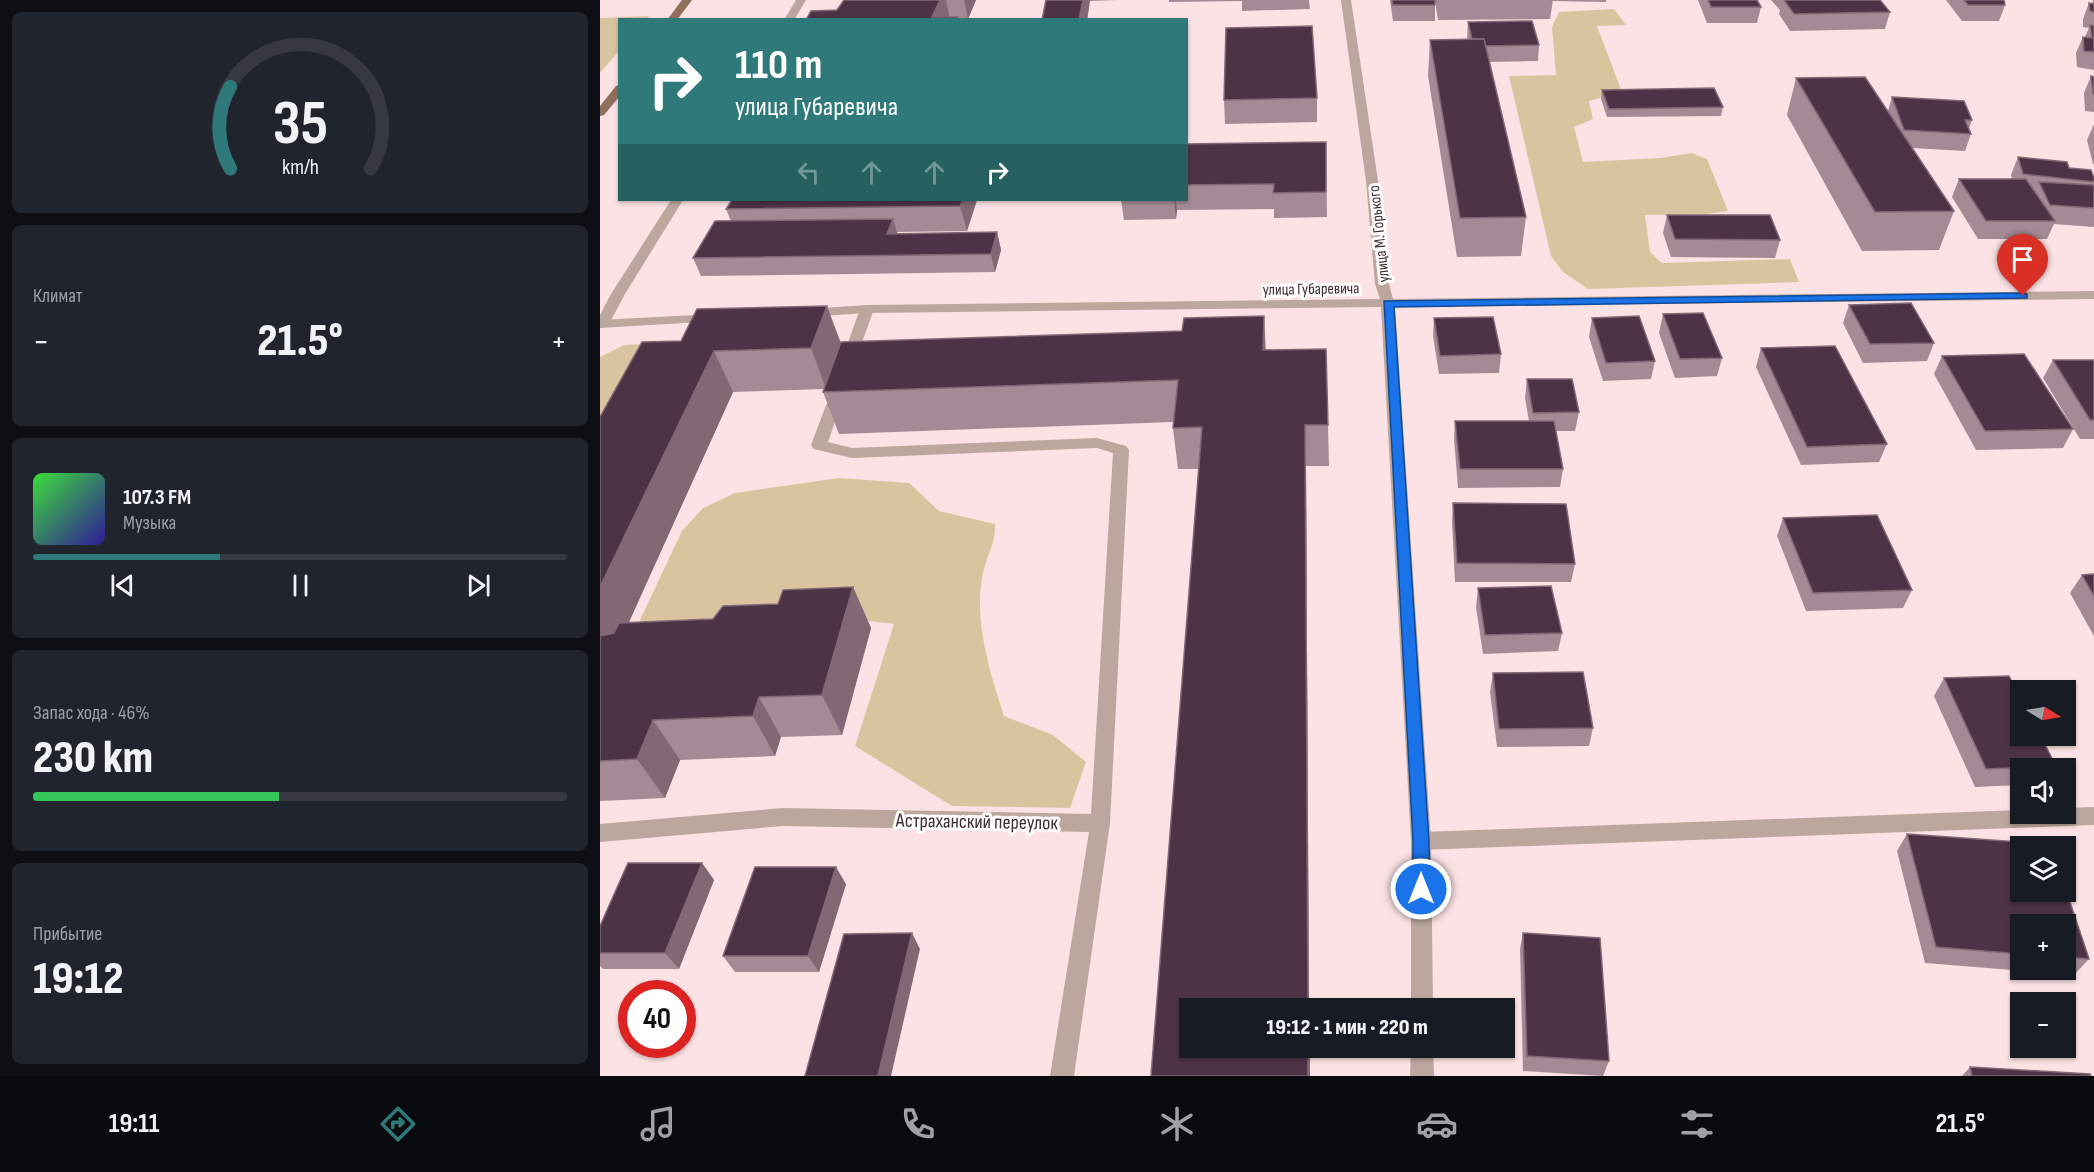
<!DOCTYPE html>
<html lang="ru">
<head>
<meta charset="utf-8">
<style>
  body { margin:0; font-family:"Sofia Sans Condensed",sans-serif; background:#20242c; color:#f1f3f6; height:100vh; display:flex; flex-direction:column; font-size:22px; white-space:nowrap }
  * { box-sizing:border-box; margin:0 }
  p { font-size:20px; color:#9ea1a6 }
  .icon { flex:none; width:33px; height:33px; fill:none; stroke:currentColor; stroke-width:2; stroke-linecap:round; stroke-linejoin:round }
  .map { position:relative; flex:1; overflow:hidden }
  .panel { display:flex; flex-direction:column; gap:12px; padding:12px; background:#0d0f14; width:600px }
  .panel>* { flex:none }
  .top-card { position:absolute; left:18px; top:18px; width:570px; height:183px; border-radius:0px; box-shadow:0 2px 4px #0004; background:#30797a; color:#fff; overflow:hidden }
  .needle { width:39px; rotate:101deg }
  .controls { position:absolute; left:1410px; top:680px; display:grid; gap:12px }
  .controls a { display:grid; place-items:center; width:66px; height:66px; border-radius:0px; background:#171b24; box-shadow:0 2px 4px #0004; font-size:30px }
  .speed { position:absolute; left:18px; top:980px; display:flex; gap:12px; font-size:30px; font-weight:700; text-align:center }
  .speed>* { display:grid; place-content:center; width:78px; height:78px; border-radius:50%; background:#171b24; box-shadow:0 2px 4px #0004; line-height:1 }
  .speed .limit { border:9px solid #d22; background:#fff; color:#111 }
  .pin { position:absolute; display:grid; place-items:center; width:51px; height:51px; color:#fff; margin:-62px -26px; border-radius:50% 50% 50% 0; rotate:-45deg; box-shadow:0 0 6px #0007 }
  .pin .icon { rotate:45deg }
  .me { position:absolute; width:66px; margin:-33px; rotate:0deg; stroke-linejoin:round; filter:drop-shadow(0 0 4px #0008) }
  .turn { display:flex; align-items:center; gap:21px; height:126px; padding:0 18px; font-size:27px }
  .turn .icon { width:78px; height:78px; stroke-width:2.5 }
  .turn b { display:block; font-size:42px; line-height:51px }
  .lanes { display:flex; align-items:center; height:57px; padding:0 18px; background:#0003; justify-content:center; gap:30px; direction:ltr }
  .lanes .off { opacity:.35 }
  .big { font-size:45px; font-weight:800; line-height:1.1 }
  .panel .widget { flex:1; display:flex; flex-direction:column; justify-content:center; gap:9px; min-width:0; padding:0 21px; border-radius:9px; background:#20242c }
  .panel .dial { align-items:center; gap:0 }
  .dial svg { height:156px; overflow:visible; fill:none; stroke:#363941; stroke-width:7; stroke-linecap:round; text-anchor:middle }
  .dial text { fill:#f1f3f6; stroke:none }
  .song { display:flex; align-items:center; gap:18px }
  .cover { width:72px; height:72px; border-radius:9px; background:linear-gradient(135deg,hsl(120 70% 55%),hsl(250 70% 35%)) }
  .played { height:6px; border-radius:3px; background:linear-gradient(90deg,#30797a 35%,#363941 35%) }
  .keys { display:flex; justify-content:space-around; direction:ltr }
  .heat { display:flex; justify-content:space-between; align-items:center; font-size:33px; direction:ltr }
  .charge { height:9px; border-radius:4px; background:linear-gradient(90deg,#34c759 46%,#363941 0) }
  .trip { position:absolute; left:579px; top:998px; width:336px; height:60px; border-radius:0px; background:#171b24; box-shadow:0 2px 4px #0004; font-weight:800; line-height:60px; text-align:center }
  .tabs { display:flex; height:96px; justify-content:space-around; align-items:center; background:#090b0e; color:#9ea1a6 }
  .tabs .icon { width:42px; height:42px }
  .tabs .active { color:#30797a }
  .tabs b { font-size:27px; color:#f1f3f6 }
  main { display:flex; flex:1; min-height:0 }
  .map>svg:first-child { display:block }
  .green { fill:#dac49f }
  .lines { fill:none; stroke-linecap:round; stroke-linejoin:round }
  .service { fill:#bba79e; fill-rule:evenodd }
  .minor { fill:#bba79e; fill-rule:evenodd }
  .tertiary { fill:#bba79e; fill-rule:evenodd }
  .primary { fill:#916f5f; fill-rule:evenodd }
  .wall { fill:#a48a95; fill-rule:evenodd }
  .shaded-wall { fill:#826875 }
  .building { fill:#4d3346; stroke:#826875; stroke-width:1.5 }
  .route { fill:#1a73e8; stroke:#114b97; stroke-width:1.5 }
  .labels { text-anchor:middle; stroke-width:6; stroke-linejoin:round; paint-order:stroke }
  .street-label { font-size:16px; fill:#3e2e30; stroke:#fff }
  .near-street-label { font-size:20px; fill:#3e2e30; stroke:#fff }
</style>
</head>
<body>
<main>
<section class="panel">
<div class="widget dial"><svg viewBox="0 0 100 80">
<path d="M14 69A42 42 0 1 1 86 69"/>
<path d="M14 69A42 42 0 0 1 14 27" stroke="#30797a"/>
<text x="50" y="56" font-size="32" font-weight="700">35</text>
<text x="50" y="72" font-size="11">km/h</text>
</svg></div>
<div class="widget"><p>Климат</p>
<div class="heat"><a>−</a><b class="big">21.5°</b><a>+</a></div>
</div>
<div class="widget">
<div class="song"><i class="cover"></i><div><b>107.3 FM</b><p>Музыка</p></div></div>
<div class="played"></div>
<div class="keys"><svg class="icon" aria-label="previous" viewBox="0 0 24 24"><path d="M18 5L8 12l10 7zM5 5v14"/></svg><svg class="icon" aria-label="pause" viewBox="0 0 24 24"><path d="M8 5v14M16 5v14"/></svg><svg class="icon" aria-label="next" viewBox="0 0 24 24"><path d="M6 5l10 7-10 7zM19 5v14"/></svg></div>
</div>
<div class="widget"><p>Запас хода · 46%</p><b class="big">230 km</b><div class="charge"></div></div>
<div class="widget"><p>Прибытие</p><b class="big">19:12</b></div>
</section>
<div class="map">
<svg width="1494" height="1076" viewBox="0 0 1494 1076">
  <rect width="100%" height="100%" fill="#fce2e4"/>
  <g class="green">
    <path d="M1014,9L1026,25L997,26L1022,92L989,101L993,119L974,127L983,162L1060,158L1092,153L1107,159L1128,211L1107,214L1045,215L1050,252L1062,263L1190,259L1199,282L988,289L963,272L951,256L909,76L956,75L952,27L959,12Z"/>
    <path d="M49,16L47,19L20,20L19,51L0,73V18Z"/>
    <path d="M82,342L0,458V357L24,345Z"/>
    <path d="M239,478L309,483L339,511L395,524C396,542 387,555 383,573C373,620 390,672 404,716L453,735L486,762L470,808L352,806L255,746L294,624L244,618L32,637L82,531L103,508L135,493Z"/>
  </g>
  <g class="lines">
    <g class="service">
      <path d="M196,0H206L194,20H184Z"/>
      <path d="M71,200H83L25,294L9,324L7,327L0,328V315L11,294Z"/>
      <path d="M1494,807V825L821,850L814,847L811,841L814,835L821,832L1420,810V813H1466V808Z"/>
    </g>
    <g class="minor">
      <path d="M267,305L274,309L255,362L253,365H243L241,362L260,309Z"/>
      <path d="M238,387L245,392L228,442L252,448L497,438L526,446L529,450L510,823L474,1076H450L489,832L183,826L0,842V824L183,808L491,814L513,453L497,448L252,458L214,449L211,445L231,392Z"/>
    </g>
    <g class="tertiary">
      <path d="M741,0H751L778,181L789,284L793,299L1494,291V299L795,307L831,841L833,1008H811V841L781,307L267,313L208,317L201,313L208,309L267,305L780,299L775,284L766,181Z"/>
      <path d="M113,314L118,315L120,318L118,321L0,328V320Z"/>
      <path d="M811,1047H833L834,1076H810Z"/>
    </g>
    <g class="primary">
      <path d="M82,0H92L77,20H67Z"/>
      <path d="M20,85V96L4,115L0,116V106L16,86Z"/>
    </g>
  </g>
  <g class="wall">
    <path d="M244,0H376L368,19L206,20L237,10Z"/>
    <path d="M446,0H517L490,1L487,20H442Z"/>
    <path d="M569,0H709L710,9L642,11V1L569,2Z"/>
    <path d="M790,0H835V21H793Z"/>
    <path d="M835,0H1006V2L953,1V0L950,19L838,20Z"/>
    <path d="M1098,0H1157L1161,7L1157,23H1107Z"/>
    <path d="M1171,0H1280L1290,12L1285,29L1190,31L1179,14L1180,10Z"/>
    <path d="M1346,0H1404L1405,5L1399,21H1362Z"/>
    <path d="M1493,0H1494V70L1477,67L1476,53L1483,37H1485L1489,28L1483,27V19L1489,3L1492,4Z"/>
    <path d="M868,22L939,45L938,61L889,62L926,217L921,256L857,257L828,76L830,40L867,39Z"/>
    <path d="M1491,76L1494,77V112L1485,111L1484,93Z"/>
    <path d="M1196,78L1288,111L1292,97L1372,120L1369,128L1371,134L1365,151L1312,148L1354,211L1339,250L1262,251L1187,115Z"/>
    <path d="M1002,90L1123,107L1121,116L1007,117L1001,99Z"/>
    <path d="M717,98V122L625,124L624,100Z"/>
    <path d="M1494,124V164H1493L1487,140Z"/>
    <path d="M726,142L727,217L674,218V209L577,210L576,219L524,220L521,200H586V144Z"/>
    <path d="M1418,157L1469,168L1494,178V227L1454,224L1447,239H1378L1352,197L1359,179H1412L1411,175Z"/>
    <path d="M377,200L367,231L297,232L298,234L397,232L401,250L395,272L101,276L93,258L131,221L126,209Z"/>
    <path d="M1067,215L1180,240L1175,258L1071,257L1063,233Z"/>
    <path d="M1249,305L1334,343L1327,361L1263,363L1243,323Z"/>
    <path d="M1063,314L1122,358L1117,376L1075,378L1059,333Z"/>
    <path d="M664,316L665,350L728,425L729,466H706L709,1008H590L599,469H578L573,428V422L239,434L223,392L224,389L133,392L28,623L113,619L253,587L271,628L242,735L181,737L175,756L80,760L65,798L0,801V417L42,342L241,343L582,331Z"/>
    <path d="M834,318L901,354L899,373L839,374L833,336Z"/>
    <path d="M992,318L1055,361L1051,379L1003,381L989,337Z"/>
    <path d="M1161,348L1287,444L1279,462L1201,465L1156,367Z"/>
    <path d="M1342,356L1473,429L1463,448L1376,450L1334,374Z"/>
    <path d="M1453,360H1494V439H1480L1443,378Z"/>
    <path d="M927,379L979,412L975,431H956L963,469L960,487L858,488L854,439L855,421H929L925,398Z"/>
    <path d="M853,503L975,564L971,582H855L852,522Z"/>
    <path d="M1183,518L1312,590L1303,608L1206,611L1177,536Z"/>
    <path d="M1494,574V636L1470,593L1482,575Z"/>
    <path d="M878,588L962,633L958,651L883,654L876,607Z"/>
    <path d="M893,673L993,728L989,746L897,747L890,692Z"/>
    <path d="M1344,678L1456,766L1454,768H1420V785L1375,787L1334,696Z"/>
    <path d="M1307,834L1450,844V846H1420V891H1466V890L1489,959L1474,975L1325,963L1297,851ZM1420,924H1466V969H1420Z"/>
    <path d="M102,863L114,880L79,969H3L0,966V926Z"/>
    <path d="M246,884L219,972H135L123,956Z"/>
    <path d="M923,933L1009,1061L1003,1076L923,1071L920,949Z"/>
    <path d="M1370,1067L1491,1076H1362Z"/>
  </g>
  <g class="shaded-wall">
    <path d="M340,0H346L350,20L332,17Z"/>
    <path d="M364,0H376L368,19Z"/>
    <path d="M483,0H490L487,20H479Z"/>
    <path d="M363,200H377L367,231L360,206Z"/>
    <path d="M574,200H576L577,210L576,219Z"/>
    <path d="M293,219L298,236L287,234Z"/>
    <path d="M397,232L401,250L395,272L391,254Z"/>
    <path d="M227,306L242,346L226,389L211,348Z"/>
    <path d="M664,316L666,357L663,350Z"/>
    <path d="M114,351L133,392L2,682L0,679V587Z"/>
    <path d="M705,425L706,466L709,1008H708Z"/>
    <path d="M253,587L271,628L242,735L222,695Z"/>
    <path d="M159,697L181,737L175,756L153,716Z"/>
    <path d="M53,720L80,760L65,798L37,759Z"/>
    <path d="M102,863L114,880L79,969L65,953Z"/>
    <path d="M236,867L246,884L219,972L208,956Z"/>
    <path d="M312,933L320,949L291,1076H278Z"/>
    <rect x="708" y="1047" width="2" height="29"/>
  </g>
  <g class="building">
    <path d="M244,0H340L332,17H358L357,20H206L211,11L237,10Z"/>
    <path d="M446,0H483L479,20H442Z"/>
    <path d="M792,0H835V5H793Z"/>
    <path d="M1108,0H1157L1161,7H1111Z"/>
    <path d="M1184,0H1280L1290,12L1194,14Z"/>
    <path d="M1364,0H1404L1405,5H1368Z"/>
    <path d="M1489,3L1494,4V12L1490,11Z"/>
    <path d="M932,21L939,45L885,46L884,39H872L868,22Z"/>
    <path d="M1490,25L1494,26V52L1484,51L1483,37L1492,38Z"/>
    <path d="M712,26L717,98L624,100L626,28Z"/>
    <path d="M884,39L926,217L860,218L830,40Z"/>
    <path d="M1491,76L1494,77V94H1493Z"/>
    <path d="M1265,77L1354,211L1275,212L1196,78Z"/>
    <path d="M1114,88L1123,107L1009,109L1002,90Z"/>
    <path d="M1292,97L1364,101L1372,120H1365L1371,134L1304,130Z"/>
    <path d="M726,142V192L673,193L674,184L586,185V144Z"/>
    <path d="M1418,157L1467,162L1469,168L1491,170L1494,178V182L1423,174Z"/>
    <path d="M1359,179H1426L1455,221H1386Z"/>
    <path d="M1439,182L1494,185V208L1450,205Z"/>
    <path d="M132,200H363L360,206L126,209Z"/>
    <path d="M1067,215H1170L1180,240L1075,239Z"/>
    <path d="M293,219L287,234L397,232L391,254L93,258L115,221Z"/>
    <path d="M1311,303L1334,343L1270,344L1249,305Z"/>
    <path d="M227,306L211,348L114,351L0,587V417L42,342L81,341L97,309Z"/>
    <path d="M1103,313L1122,358L1080,359L1063,314Z"/>
    <path d="M664,316L663,350L726,349L728,425H705L708,1008H590V1047H708V1076H551L602,427L573,428L578,380L223,392L241,342L582,331L584,318Z"/>
    <path d="M1039,316L1055,361L1006,363L992,318Z"/>
    <path d="M893,317L901,354L840,356L834,318Z"/>
    <path d="M1235,346L1287,444L1207,447L1161,348Z"/>
    <path d="M1424,354L1473,429L1385,431L1342,356Z"/>
    <path d="M1453,360H1494V420H1490Z"/>
    <path d="M927,379H972L979,412L933,413Z"/>
    <path d="M855,421H954L963,469H860Z"/>
    <path d="M853,503L966,504L975,564L857,563Z"/>
    <path d="M1277,515L1312,590L1213,593L1183,518Z"/>
    <path d="M1494,574V596L1482,575Z"/>
    <path d="M951,586L962,633L885,635L878,588Z"/>
    <path d="M253,587L222,695L159,697L153,716L53,720L37,759L0,761V636L14,633L19,623L113,619L123,606L178,604L183,590Z"/>
    <path d="M983,672L993,728L899,729L893,673Z"/>
    <path d="M1409,676L1420,698V735H1440L1456,766L1386,769L1344,678Z"/>
    <path d="M1307,834L1450,844V846H1420V891H1466V890L1489,959L1466,957V924H1420V954L1336,947Z"/>
    <path d="M28,863H102L65,953H0V926Z"/>
    <path d="M155,867H236L208,956H123Z"/>
    <path d="M312,933L278,1076H205L244,934Z"/>
    <path d="M923,933L1000,938L1009,1061L927,1056Z"/>
    <path d="M1370,1067L1490,1074L1491,1076H1372Z"/>
  </g>
  <path class="route" d="M1423,293L1427,294V298L794,307L829,841L830,889L827,894L821,897L815,894L813,889V841L784,301Z"/>
  <g class="labels">
    <g class="street-label">
      <text transform="translate(778 234) rotate(-96)" y="6">улица М. Горького</text>
      <text transform="translate(711 288) rotate(-1)" y="6">улица Губаревича</text>
    </g>
    <g class="near-street-label">
      <text transform="translate(377 821) rotate(1)" y="7">Астраханский переулок</text>
    </g>
  </g>
</svg>
<div class="controls">
<a><svg class="needle" viewBox="-14 -14 28 28"><path d="M0-13l5 13h-10z" fill="#e53935"/><path d="M0 13l5-13h-10z" fill="#9ea1a6"/></svg></a>
<a><svg class="icon" aria-label="sound" viewBox="0 0 24 24"><path d="M4 9h4l5-4v14l-5-4H4zM17 9q2 3 0 6"/></svg></a>
<a><svg class="icon" aria-label="layers" viewBox="0 0 24 24"><path d="M12 4l9 5-9 5-9-5zM3 14l9 5 9-5"/></svg></a>
<a>+</a>
<a>−</a>
</div>
<div class="speed"><div class="limit">40</div></div>
<div class="pin" style="left:1423px;top:296px;background:#d93025"><svg class="icon" aria-label="arrive" viewBox="0 0 24 24"><path d="M6 21V4h12l-3 4 3 4H6"/></svg></div>
<svg class="me" style="left:821px;top:889px" viewBox="-20 -20 40 40"><circle r="17" fill="#1a73e8" stroke="#fff" stroke-width="3"/><path d="M0-11L8 9 0 5-8 9z" fill="#fff"/></svg>
<div class="trip">19:12 · 1 мин · 220 m</div>
<div class="top-card">
<div class="turn"><svg class="icon" aria-label="right" viewBox="0 0 24 24"><path d="M7 20v-9h11M14 6l5 5-5 5"/></svg><div><b>110 m</b>улица Губаревича</div></div>
<div class="lanes"><svg class="icon off" aria-label="left" viewBox="0 0 24 24"><path d="M17 20v-9H6M10 6l-5 5 5 5"/></svg><svg class="icon off" aria-label="ahead" viewBox="0 0 24 24"><path d="M12 20V5M6 11l6-6 6 6"/></svg><svg class="icon off" aria-label="ahead" viewBox="0 0 24 24"><path d="M12 20V5M6 11l6-6 6 6"/></svg><svg class="icon" aria-label="right" viewBox="0 0 24 24"><path d="M7 20v-9h11M14 6l5 5-5 5"/></svg></div>
</div>
</div>
</main>
<nav class="tabs">
<b>19:11</b>
<svg class="icon active" aria-label="directions" viewBox="0 0 24 24"><path d="M12 3l9 9-9 9-9-9zM9 14v-3h6M13 9l2 2-2 2"/></svg>
<svg class="icon" aria-label="music" viewBox="0 0 24 24"><path d="M9 18V5l10-2v13"/><circle cx="6" cy="18" r="3"/><circle cx="16" cy="16" r="3"/></svg>
<svg class="icon" aria-label="phone" viewBox="0 0 24 24"><path d="M5 4h4l2 5-3 2q2 4 5 5l2-3 5 2v4C11 20 4 13 5 4z"/></svg>
<svg class="icon" aria-label="climate" viewBox="0 0 24 24"><path d="M12 3v18M4 7l16 10M4 17L20 7"/></svg>
<svg class="icon" aria-label="car" viewBox="0 0 24 24"><path d="M5 17H2v-5l4-1 3-4h7l3 4 3 1v5h-3M9 17h6M6 11h13"/><circle cx="7" cy="17" r="2"/><circle cx="17" cy="17" r="2"/></svg>
<svg class="icon" aria-label="filters" viewBox="0 0 24 24"><path d="M4 7h16M4 17h16"/><circle cx="9" cy="7" r="2"/><circle cx="15" cy="17" r="2"/></svg>
<b>21.5°</b>
</nav>
</body>
</html>
